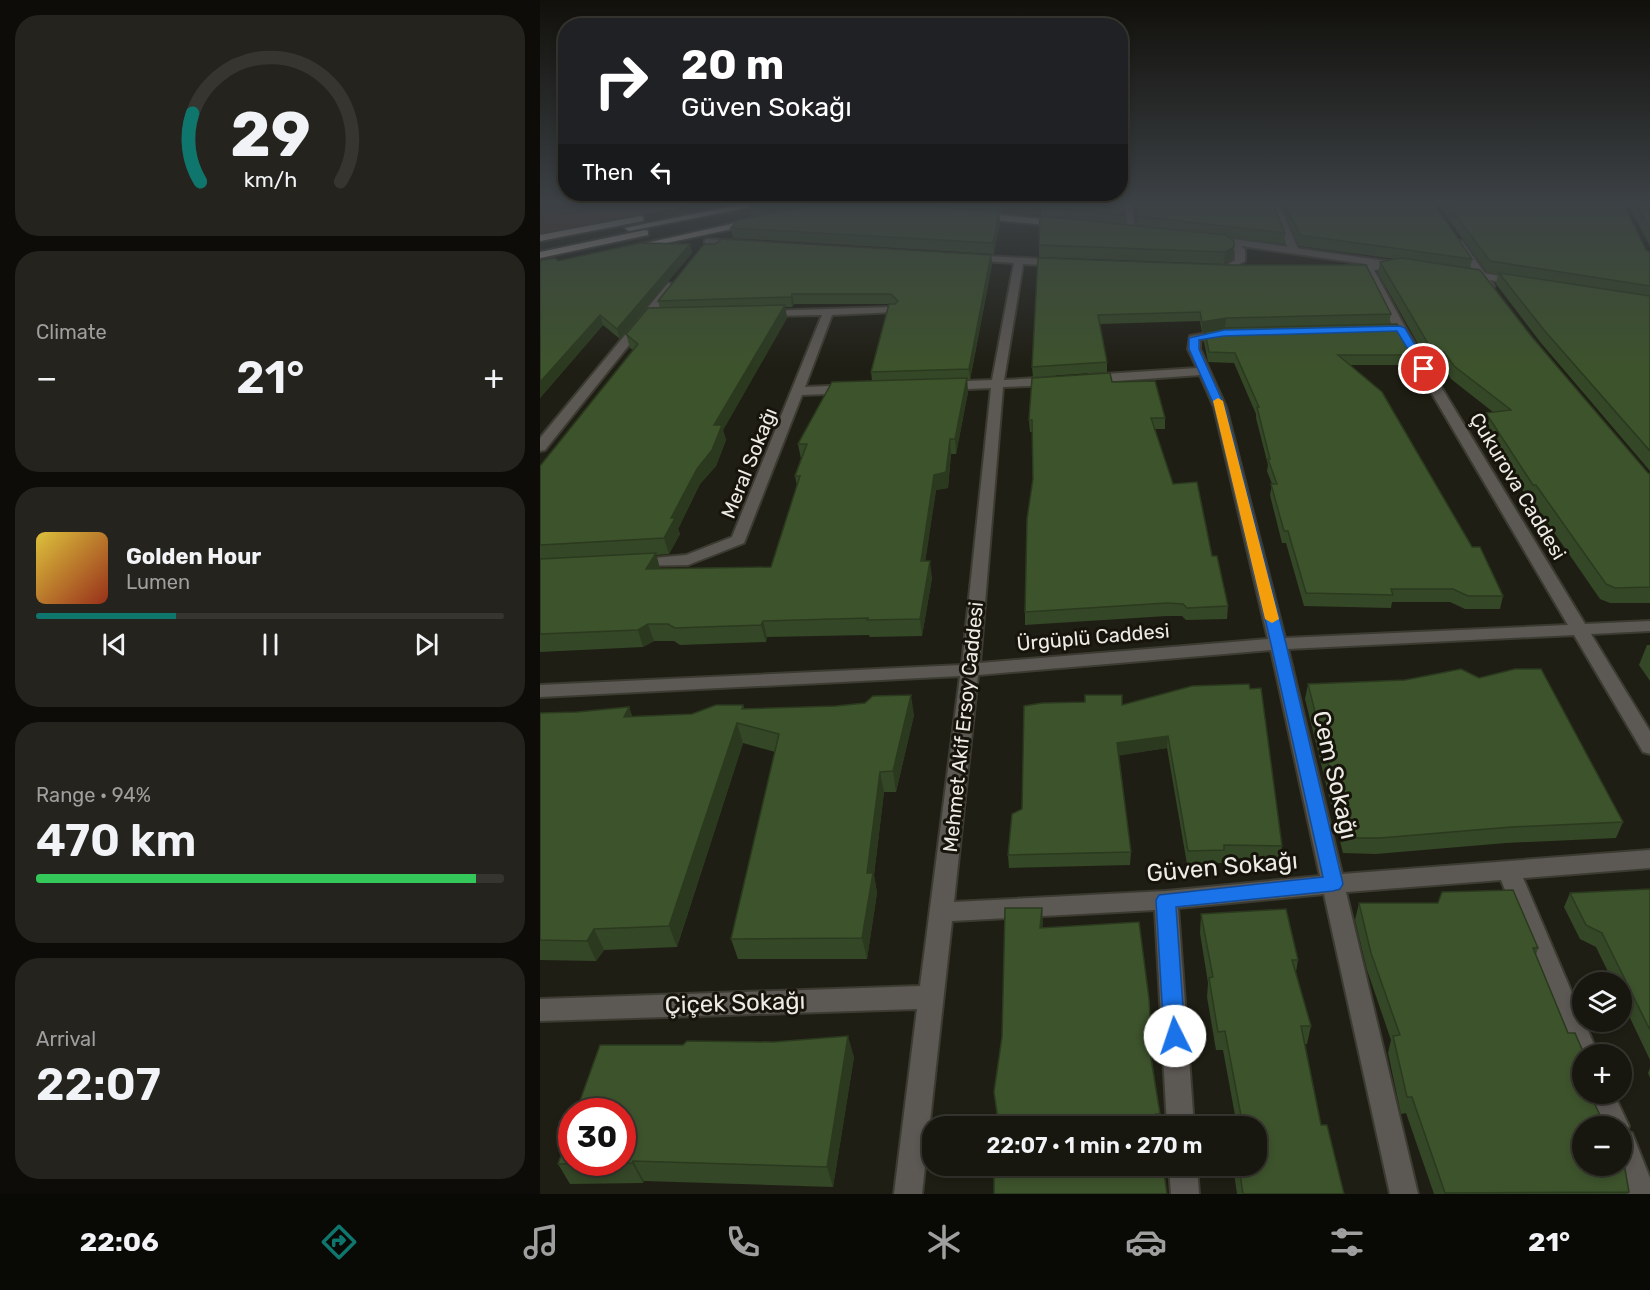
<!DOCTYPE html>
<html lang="en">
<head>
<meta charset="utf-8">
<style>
  body { margin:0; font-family:Rubik,sans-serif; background:#24231d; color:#f1f3f6; height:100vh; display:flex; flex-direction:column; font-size:22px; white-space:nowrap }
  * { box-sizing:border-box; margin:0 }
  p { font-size:20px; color:#9e9f9e }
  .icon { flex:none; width:33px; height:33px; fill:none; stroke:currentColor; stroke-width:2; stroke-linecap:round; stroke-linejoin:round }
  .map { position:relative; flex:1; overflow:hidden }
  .sheet { display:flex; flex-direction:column; gap:15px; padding:15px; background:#0d0c08; width:540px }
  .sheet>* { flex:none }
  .banner { position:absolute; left:18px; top:18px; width:570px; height:183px; border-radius:24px; box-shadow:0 3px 9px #0003,0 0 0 2px #36352f; background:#202124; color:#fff; overflow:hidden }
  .tools { position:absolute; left:1032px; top:972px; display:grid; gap:12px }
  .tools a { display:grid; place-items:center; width:60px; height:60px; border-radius:50%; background:#17160f; box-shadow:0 3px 9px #0003,0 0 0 2px #36352f; font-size:30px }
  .speed { position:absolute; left:18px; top:1098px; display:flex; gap:12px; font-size:30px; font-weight:700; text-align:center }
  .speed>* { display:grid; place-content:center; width:78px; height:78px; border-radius:50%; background:#17160f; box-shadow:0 3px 9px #0003,0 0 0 2px #36352f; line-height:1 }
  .speed .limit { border:9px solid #d22; background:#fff; color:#111 }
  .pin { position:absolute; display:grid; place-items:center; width:51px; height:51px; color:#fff; margin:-26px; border:3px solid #fff; border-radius:50%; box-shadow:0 2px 6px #0007 }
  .me { position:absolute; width:66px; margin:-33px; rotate:356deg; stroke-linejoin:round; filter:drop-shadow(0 0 4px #0008) }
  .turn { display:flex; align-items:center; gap:21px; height:126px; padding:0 24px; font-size:27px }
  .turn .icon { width:78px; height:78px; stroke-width:2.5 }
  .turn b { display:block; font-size:42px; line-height:51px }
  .then { display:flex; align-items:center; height:57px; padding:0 24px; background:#0003; gap:12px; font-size:22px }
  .big { font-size:45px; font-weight:600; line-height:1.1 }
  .sheet .widget { flex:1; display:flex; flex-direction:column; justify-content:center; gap:9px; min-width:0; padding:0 21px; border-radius:24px; background:#24231d }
  .sheet .dial { align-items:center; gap:0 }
  .dial svg { height:156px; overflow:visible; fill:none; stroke:#36352f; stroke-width:7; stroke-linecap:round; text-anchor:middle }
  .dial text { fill:#f1f3f6; stroke:none }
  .song { display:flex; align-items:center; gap:18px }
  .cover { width:72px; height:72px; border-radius:9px; background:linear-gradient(135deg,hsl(50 70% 55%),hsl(10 70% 35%)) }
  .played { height:6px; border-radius:3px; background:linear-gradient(90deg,#0f766e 30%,#36352f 30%) }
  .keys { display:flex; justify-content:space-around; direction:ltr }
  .heat { display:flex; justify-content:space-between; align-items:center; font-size:33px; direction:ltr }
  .charge { height:9px; border-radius:4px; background:linear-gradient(90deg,#34c759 94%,#36352f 0) }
  .trip { position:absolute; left:382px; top:1116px; width:345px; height:60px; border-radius:24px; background:#17160f; box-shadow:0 3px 9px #0003,0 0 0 2px #36352f; font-weight:600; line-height:60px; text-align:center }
  .tabs { display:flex; height:96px; justify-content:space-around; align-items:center; background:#090906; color:#9e9f9e }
  .tabs .icon { width:42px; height:42px }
  .tabs .active { color:#0f766e }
  .tabs b { font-size:27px; color:#f1f3f6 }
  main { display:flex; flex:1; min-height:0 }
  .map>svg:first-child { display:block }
  .green { fill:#51322d }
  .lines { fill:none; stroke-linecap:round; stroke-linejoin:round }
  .minor-casing { stroke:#3c3b31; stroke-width:4 }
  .tertiary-casing { stroke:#3c3b31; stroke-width:4 }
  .secondary-casing { stroke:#3c3b31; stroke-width:4 }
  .primary-casing { stroke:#3c3b31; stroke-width:4 }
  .minor { fill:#5c5854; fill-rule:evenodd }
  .tertiary { fill:#5c5854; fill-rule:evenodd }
  .secondary { fill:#807974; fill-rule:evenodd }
  .primary { fill:#9c938c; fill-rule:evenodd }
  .wall { fill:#344726; fill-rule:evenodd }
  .shaded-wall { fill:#2b3a1f }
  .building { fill:#3d532c; stroke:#2b3a1f; stroke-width:1.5 }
  .route { fill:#1a73e8; stroke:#114b97; stroke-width:1.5 }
  .slow { fill:#f59e0b }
  .labels { text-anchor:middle; stroke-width:6; stroke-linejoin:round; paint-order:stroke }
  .street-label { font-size:20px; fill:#edebe5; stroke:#16140b }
  .near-street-label { font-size:24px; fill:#edebe5; stroke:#16140b }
</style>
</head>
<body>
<main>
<section class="sheet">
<div class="widget dial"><svg viewBox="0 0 100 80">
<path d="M14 69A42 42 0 1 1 86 69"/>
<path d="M14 69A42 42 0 0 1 10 34" stroke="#0f766e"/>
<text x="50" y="56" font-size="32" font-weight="700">29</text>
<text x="50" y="72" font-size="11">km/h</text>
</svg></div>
<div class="widget"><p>Climate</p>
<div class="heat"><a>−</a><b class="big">21°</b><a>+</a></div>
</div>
<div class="widget">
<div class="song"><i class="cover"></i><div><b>Golden Hour</b><p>Lumen</p></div></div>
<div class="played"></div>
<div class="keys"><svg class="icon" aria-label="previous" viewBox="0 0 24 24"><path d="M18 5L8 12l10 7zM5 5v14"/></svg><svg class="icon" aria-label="pause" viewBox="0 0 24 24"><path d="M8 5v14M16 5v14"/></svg><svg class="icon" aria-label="next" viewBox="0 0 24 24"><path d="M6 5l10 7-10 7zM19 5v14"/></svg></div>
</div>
<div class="widget"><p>Range · 94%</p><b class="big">470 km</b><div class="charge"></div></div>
<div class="widget"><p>Arrival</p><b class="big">22:07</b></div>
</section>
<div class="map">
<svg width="1110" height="1194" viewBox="0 0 1110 1194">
  <rect width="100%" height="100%" fill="#1f1e14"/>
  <path class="green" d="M0,201H157L136,208L0,235Z"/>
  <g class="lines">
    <g class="minor-casing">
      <g id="minor">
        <path d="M584,201H592L595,232L588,230Z"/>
        <path d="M730,201H738L758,249L756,251L748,249Z"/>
        <path d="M168,239L200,241L205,244L200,247L165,244V240Z"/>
        <path d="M916,241H922L954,286L953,288H945L914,243Z"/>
        <path d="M429,255L520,260L525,263L520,266L483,264L464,380L514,377L520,381L514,385L463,387L440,663L728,639L674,407L660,375L549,383L543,379L549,375L657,368L648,349L650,336L685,330L691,333L689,335L660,340V349L686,407L745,638L1028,625L854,329L825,271L807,272L802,269L807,266L857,262L862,265L860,267L834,270L866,329L1045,624L1110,621V631L1051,634L1110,731V754L1103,752L1034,635L748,649L802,874L1110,850V868L983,878L1058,1054H1042V1065L1036,1063L1032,1054L961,880L806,892L878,1194H850L784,894L638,908L654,1126H627L615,910L412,921L382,1194H354L377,1009L0,1021V999L380,986L420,676L0,697V685L422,665L451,388L405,390L399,386L405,382L452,380L474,263L426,260V256ZM731,650L780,876L626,891L414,902L438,675Z"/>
        <path d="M128,283L137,285L5,450L0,451V438Z"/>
        <path d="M352,307L357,310L356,312L292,315L265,387L311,385L317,389L311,393L262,395L204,543L148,565L92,566L90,563L92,560L146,555L192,537L282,315L224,316L220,315V311Z"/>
        <path d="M1048,1094H1074L1089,1126L1087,1131L1092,1133L1110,1178V1194H1088L1077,1166H1082V1126H1061Z"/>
        <path d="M629,1166H657L659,1194H631Z"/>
      </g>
    </g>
    <g class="tertiary-casing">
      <g id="tertiary">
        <path d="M672,236L860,263L865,266L860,269L701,246L705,250V261L686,272L681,269L695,260V251L686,244L669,241L667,239Z"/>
        <path d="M924,270L979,279L984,282L979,285L921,275L919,273Z"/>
      </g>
    </g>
    <g class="secondary-casing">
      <g id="secondary">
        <path d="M304,201H329L341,204L337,207Z"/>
        <path d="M437,213L516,220L520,223L516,226L434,218V214Z"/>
      </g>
    </g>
    <g class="primary-casing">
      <g id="primary">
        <path d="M217,201H221V205L89,231L85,228Z"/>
        <path d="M100,216L103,217V221L0,241V235Z"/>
        <path d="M213,219L216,220V224L89,251L84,248Z"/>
        <path d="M105,230L108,231V235L0,258V252Z"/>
      </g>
    </g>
    <use href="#minor" class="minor"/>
    <use href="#tertiary" class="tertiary"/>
    <use href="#secondary" class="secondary"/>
    <use href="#primary" class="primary"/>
  </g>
  <g class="wall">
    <path d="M209,201H303V203L341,201H329H389L390,205L400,206L399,201H464L462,212H459L460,222L454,254L193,238L191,228L212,217Z"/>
    <path d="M501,201L585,215V224L597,226L594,201H732L745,233L744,244L689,237L693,259L684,264L499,257V245L501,216Z"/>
    <path d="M739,201H892L932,259L930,268L992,337L1108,473L1110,474V603H1070L1060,599L991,499H988L942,426L946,413L953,412L911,379L902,365H890L838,273L840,262L855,259L759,246Z"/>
    <path d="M895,201H1082L1106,250L1110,252V471L1001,343L956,284L958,274L947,272Z"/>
    <path d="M1086,201H1110V246Z"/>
    <path d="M150,244L152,253L80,339L63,325L0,398V261H18Z"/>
    <path d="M451,255L452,265L430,380H427L428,392L416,454H411L408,488L396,490L385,561L392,578L382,636L330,637L329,635L227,637L226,642L140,645L134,641H114L103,647L0,652V466L93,350L90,348L86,334L120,308L118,301ZM254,304H353L331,372L332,381L258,444L261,459L255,476L257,486L231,567L120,569L116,555L129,554L140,534L138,529L160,484L176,466L186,440L183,430L247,318L245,307H252Z"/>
    <path d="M498,258L851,314L849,324L685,328L662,332L660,321L559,324L567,362V372L493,377L492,367Z"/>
    <path d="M665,332L875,355L873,365H811L963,596L960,609H925L910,602H852L851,608L764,606L746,543H742L730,495L732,484L727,471L728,465L716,418V414L694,363L668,362L664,342Z"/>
    <path d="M572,382L625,418V429H615L633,484L672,556L688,606L687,619L646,620L642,616H627L485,625V612L493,479L492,432H490L489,420Z"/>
    <path d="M1107,645H1110V681L1099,665Z"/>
    <path d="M768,684L1083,822L1076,838L966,843L836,854L803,853L765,699Z"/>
    <path d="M652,686L742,846L740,859L684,858L683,863L647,864L627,748L579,755L591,852L590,865L469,868L468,855L482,809L582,705Z"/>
    <path d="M203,705L204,708L374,715L356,792H344L334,875L337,893L327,959H198L191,939L235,752L203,743L137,947L64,950L56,961L0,960V713L37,712L89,707L92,716L152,714Z"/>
    <path d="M1110,889V1060L1082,1001V982H1073L1056,947L1040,939L1024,907L1030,893Z"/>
    <path d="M819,903L998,948L996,955L1042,1094H1060L1055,1104L1089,1192L1088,1194H894L866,1113L861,1114L848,1053L851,1040L827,970L815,920Z"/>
    <path d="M502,908V928L611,1032L610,1046L620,1114L619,1126H458L454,1092Z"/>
    <path d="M661,914L758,960L756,972L771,1026L767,1044H765L781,1125L804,1194H697L693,1166H717L697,1126L683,1050H676L667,997L668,983L660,933Z"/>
    <path d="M314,1057L293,1187L104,1181L103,1183L30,1184L18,1164Z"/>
    <path d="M1110,1068V1078L1108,1073Z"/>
  </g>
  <g class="shaded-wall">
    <path d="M209,201H303V203L213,217Z"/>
    <path d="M461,201H464L462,212Z"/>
    <path d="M459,212L460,222L454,254L453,243Z"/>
    <path d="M150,244L152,253L80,339L77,329Z"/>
    <path d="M694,247L693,259L684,264L685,252Z"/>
    <path d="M451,255L452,265L430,380L429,369Z"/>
    <path d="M252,294L254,304L252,307L251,297Z"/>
    <path d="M245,305L247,318L183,430L186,440L176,466L160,484L138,529L140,534L129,554L124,538L131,518L174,425Z"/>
    <path d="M60,315L63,325L0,398V382Z"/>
    <path d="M686,318L685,328L662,332V322Z"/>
    <path d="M427,378L428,392L416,454L415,439Z"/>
    <path d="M410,439L411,454L408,488L396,490L383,577L381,561L394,475Z"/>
    <path d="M116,553L120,569H106Z"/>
    <path d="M390,561L392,578L382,636L380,619Z"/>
    <path d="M223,621L227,637L226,642L221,625Z"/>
    <path d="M108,624L114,641L103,647L98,630Z"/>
    <path d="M371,695L374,715L356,792L353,771Z"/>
    <path d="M89,707L96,728L84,717Z"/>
    <path d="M197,723L203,743L137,947L129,926Z"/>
    <path d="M628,736L627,748L577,756V743Z"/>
    <path d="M340,772L344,792L334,875L337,893L327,959L322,938L327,873Z"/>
    <path d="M502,908L503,923L501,943L500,928Z"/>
    <path d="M54,929L64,950L56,961L47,941Z"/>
    <path d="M611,1032L610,1046L607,1034Z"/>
    <path d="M308,1036L314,1057L293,1187L287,1167Z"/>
    <path d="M93,1161L104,1181L103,1183L92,1163Z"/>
  </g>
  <g class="building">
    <path d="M327,201L360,202L459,212L453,243L191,228L198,220L272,205Z"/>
    <path d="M501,201H583L585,215L501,206Z"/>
    <path d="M595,201H732L745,233L597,216Z"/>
    <path d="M744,201H892L932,259L760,235Z"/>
    <path d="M905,201H1082L1106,250L1110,252V286L950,261Z"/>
    <path d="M1095,201H1110V229Z"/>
    <path d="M500,216L686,235L694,241V247L685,252L499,245Z"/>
    <path d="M181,239L451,255L429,369L331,372L349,304H355L358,301L351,294H252L251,297L118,301L164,244H176Z"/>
    <path d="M100,243L150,244L77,329L60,315L0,382V261L15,258L18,261Z"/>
    <path d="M498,258L687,265H826L851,314L686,318L662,322L660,312L558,315L567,362L492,367Z"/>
    <path d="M861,258L940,270L992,337L1108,473L1110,474V587L1075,588L1066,584L996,485H993L946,413L971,410L914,366L904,352H893L840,262Z"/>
    <path d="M959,273L1110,296V451L1004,330Z"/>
    <path d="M245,305L174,425H182L172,450L157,469L131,518H135L124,538L0,545V466L98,344L86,334L108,308Z"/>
    <path d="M857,324L875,355H798L842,392L932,547H940L963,596H928L913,589H851L853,595L766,593L748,531H744L731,484H737L728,459H730L717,407H719L695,353L669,352L665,332L686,328Z"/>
    <path d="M570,373L572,382L615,381L625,418H611L633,484L657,482L672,556H677L688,606L647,608L643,604L627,603L485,612L487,519L493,479L492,420H489L492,378Z"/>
    <path d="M427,378L415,439H410L406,472L394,475L381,561H390L380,619L327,620L328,618L223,621L221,625L135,628L128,624H108L98,630L0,634V559L116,553L106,569L231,567L260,476H255L267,444H258L292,382Z"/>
    <path d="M921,669L939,678L975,669H1001L1083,822L971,827L840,838H807L768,684L865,680Z"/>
    <path d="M709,684L710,689L721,688L742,846L684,845V850L648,851L628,736L577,743L591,852L468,855L472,814L482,809L484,706L502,703L545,702V695H582V705L652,686Z"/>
    <path d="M371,695L353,771L340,772L327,873H333L322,938L191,939L239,734L197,723L129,926L54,929L47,941L0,940V713L37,712L89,707L84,717L152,714L176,705H203L202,709L296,706L325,703L333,696Z"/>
    <path d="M1110,889V1030L1062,933L1046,925L1030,893Z"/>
    <path d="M973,890L998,948H993L1028,1033H1035L1044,1054H1042V1094H1050L1065,1126H1042V1166H1082V1162L1085,1169L1089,1192L905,1193L872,1097H867L853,1036L860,1035L831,953L819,903H898L902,892Z"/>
    <path d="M465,908H502L500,928L599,922L609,999L611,1032L607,1034L620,1114H616L618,1126H459L454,1092L462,1037Z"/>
    <path d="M746,909L758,960H752L771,1026H761L781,1125H787L804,1194H703L699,1166H717V1126H698H703L685,1031L678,1032L669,978L673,977L661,914Z"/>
    <path d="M308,1036L287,1167L93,1161L92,1163L18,1164L32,1125V1162H82V1112H36L60,1045H143L147,1041L233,1042Z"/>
    <path d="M454,1166H623L627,1194H454Z"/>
  </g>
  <linearGradient id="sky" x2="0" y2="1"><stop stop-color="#11100b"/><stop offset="0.55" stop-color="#3c4145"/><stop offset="1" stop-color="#3c4145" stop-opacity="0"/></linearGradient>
  <rect width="1110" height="368" fill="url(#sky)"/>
  <path class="route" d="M860,326L865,328L889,369L888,371H881L857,331L684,336L659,340V349L685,407L746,644L803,884L800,889L793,891L636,907L645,1036L642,1043L635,1046L627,1043L624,1036L616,900L619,895L783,877L731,644L675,407L649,349V338L684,330Z"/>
  <path class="slow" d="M678,398L683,401L739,619L732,623L725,619L673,401Z"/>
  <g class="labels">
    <g class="street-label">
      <text transform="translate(209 463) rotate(-68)" y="7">Meral Sokağı</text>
      <text transform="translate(978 486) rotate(59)" y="7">Çukurova Caddesi</text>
      <text transform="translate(553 637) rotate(-5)" y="7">Ürgüplü Caddesi</text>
      <text transform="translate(423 727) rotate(-84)" y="7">Mehmet Akif Ersoy Caddesi</text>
    </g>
    <g class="near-street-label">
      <text transform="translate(795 775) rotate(77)" y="8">Cem Sokağı</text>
      <text transform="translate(682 867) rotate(-5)" y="8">Güven Sokağı</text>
      <text transform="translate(195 1003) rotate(-2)" y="8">Çiçek Sokağı</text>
    </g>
  </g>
</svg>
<div class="tools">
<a><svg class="icon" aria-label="layers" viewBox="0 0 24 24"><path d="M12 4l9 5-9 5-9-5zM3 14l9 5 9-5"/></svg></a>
<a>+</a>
<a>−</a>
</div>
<div class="speed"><div class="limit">30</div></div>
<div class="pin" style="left:884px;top:369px;background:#d93025"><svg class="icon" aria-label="arrive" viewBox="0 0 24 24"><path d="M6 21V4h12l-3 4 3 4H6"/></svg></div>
<svg class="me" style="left:635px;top:1036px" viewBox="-20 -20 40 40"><circle r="19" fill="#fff"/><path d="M0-13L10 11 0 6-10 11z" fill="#1a73e8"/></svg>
<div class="trip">22:07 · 1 min · 270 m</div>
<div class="banner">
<div class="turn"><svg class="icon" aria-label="right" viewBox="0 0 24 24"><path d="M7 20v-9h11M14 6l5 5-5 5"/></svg><div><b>20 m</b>Güven Sokağı</div></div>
<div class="then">Then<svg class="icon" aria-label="left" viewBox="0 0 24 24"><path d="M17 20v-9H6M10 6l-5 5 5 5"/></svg></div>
</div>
</div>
</main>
<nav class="tabs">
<b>22:06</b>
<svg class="icon active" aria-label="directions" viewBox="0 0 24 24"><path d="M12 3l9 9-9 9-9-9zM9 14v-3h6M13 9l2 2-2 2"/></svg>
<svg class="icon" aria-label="music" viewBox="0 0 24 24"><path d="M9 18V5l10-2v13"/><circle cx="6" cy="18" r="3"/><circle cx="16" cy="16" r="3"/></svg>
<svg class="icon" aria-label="phone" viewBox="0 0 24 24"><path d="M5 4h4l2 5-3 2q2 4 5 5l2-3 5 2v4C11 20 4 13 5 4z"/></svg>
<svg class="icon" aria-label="climate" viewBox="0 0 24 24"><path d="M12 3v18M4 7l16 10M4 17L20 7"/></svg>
<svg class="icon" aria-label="car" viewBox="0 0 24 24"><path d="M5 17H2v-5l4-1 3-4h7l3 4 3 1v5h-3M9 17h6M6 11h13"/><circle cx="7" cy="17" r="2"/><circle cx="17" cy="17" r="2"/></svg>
<svg class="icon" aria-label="filters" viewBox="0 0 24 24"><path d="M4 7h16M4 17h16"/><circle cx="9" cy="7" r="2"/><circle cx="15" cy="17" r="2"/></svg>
<b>21°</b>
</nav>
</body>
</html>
